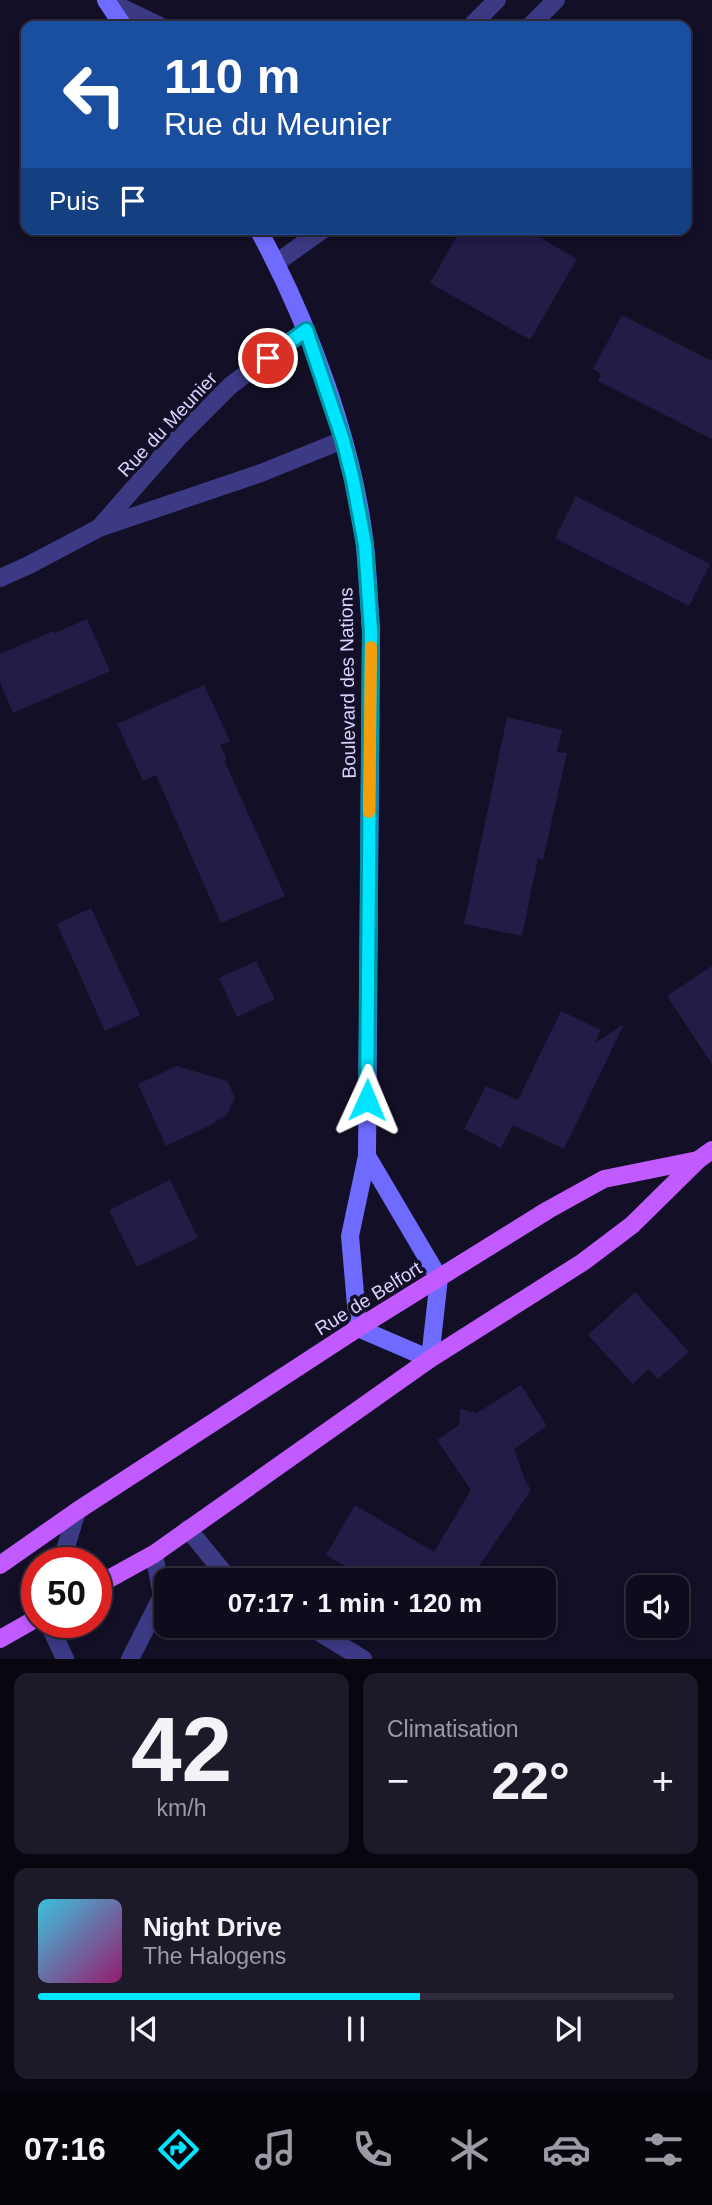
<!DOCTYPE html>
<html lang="fr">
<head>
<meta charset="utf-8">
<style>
  body { margin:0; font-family:Helvetica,sans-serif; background:#1c1929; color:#f1f3f6; height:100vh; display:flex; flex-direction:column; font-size:26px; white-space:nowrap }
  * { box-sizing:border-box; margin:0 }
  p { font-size:23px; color:#9b9ba3 }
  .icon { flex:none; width:38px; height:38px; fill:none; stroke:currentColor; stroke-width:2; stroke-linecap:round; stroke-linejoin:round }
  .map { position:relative; height:1659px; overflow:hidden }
  .details { display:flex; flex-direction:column; gap:14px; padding:14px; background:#08060f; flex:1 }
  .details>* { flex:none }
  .top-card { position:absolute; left:21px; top:21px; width:670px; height:214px; border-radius:14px; box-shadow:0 4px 10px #0003,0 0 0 2px #2e2b3b; background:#1a4fa0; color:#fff; overflow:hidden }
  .fabs { position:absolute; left:626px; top:1575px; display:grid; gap:14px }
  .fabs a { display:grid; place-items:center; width:63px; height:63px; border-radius:14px; background:#0e0b1c; box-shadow:0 4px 10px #0003,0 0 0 2px #2e2b3b; font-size:35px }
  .speed { position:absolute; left:21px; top:1547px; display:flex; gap:14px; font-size:35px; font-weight:700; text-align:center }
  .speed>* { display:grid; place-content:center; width:91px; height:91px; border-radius:50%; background:#0e0b1c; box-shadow:0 4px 10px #0003,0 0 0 2px #2e2b3b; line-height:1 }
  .speed .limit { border:10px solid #d22; background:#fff; color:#111 }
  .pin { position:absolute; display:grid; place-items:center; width:60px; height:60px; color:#fff; margin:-30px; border:4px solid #fff; border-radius:50%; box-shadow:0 2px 7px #0007 }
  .me { position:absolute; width:77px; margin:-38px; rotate:1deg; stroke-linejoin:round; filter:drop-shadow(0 0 5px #0008) }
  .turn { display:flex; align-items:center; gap:24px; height:147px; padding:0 28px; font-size:32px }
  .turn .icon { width:91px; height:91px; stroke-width:2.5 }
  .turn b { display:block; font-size:49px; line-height:60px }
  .then { display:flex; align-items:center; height:66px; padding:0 28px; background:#0003; gap:14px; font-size:26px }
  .big { font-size:52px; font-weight:800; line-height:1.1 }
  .details .card { flex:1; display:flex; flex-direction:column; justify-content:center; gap:10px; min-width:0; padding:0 24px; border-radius:14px; background:#1c1929 }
  .details .dial { align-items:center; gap:0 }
  .dial b { font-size:91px; line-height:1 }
  .song { display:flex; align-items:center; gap:21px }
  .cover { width:84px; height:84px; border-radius:10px; background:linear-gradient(135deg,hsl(190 70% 55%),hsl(320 70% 35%)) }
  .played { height:7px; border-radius:4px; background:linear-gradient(90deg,#00e5ff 60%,#2e2b3b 60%) }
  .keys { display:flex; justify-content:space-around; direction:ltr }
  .heat { display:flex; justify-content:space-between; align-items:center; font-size:38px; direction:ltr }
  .details .tiles { flex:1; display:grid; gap:14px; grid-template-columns:1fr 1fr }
  .card:last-child { grid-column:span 2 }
  .trip { position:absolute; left:154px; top:1568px; width:402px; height:70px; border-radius:14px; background:#0e0b1c; box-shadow:0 4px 10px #0003,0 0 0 2px #2e2b3b; font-weight:800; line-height:70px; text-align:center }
  .tab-bar { display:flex; height:112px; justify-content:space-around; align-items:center; background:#06040b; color:#9b9ba3 }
  .tab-bar .icon { width:49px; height:49px }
  .tab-bar .selected { color:#00e5ff }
  .tab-bar b { font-size:32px; color:#f1f3f6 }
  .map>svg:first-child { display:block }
  .building { fill:#241b47 }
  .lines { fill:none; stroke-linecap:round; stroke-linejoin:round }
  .minor { stroke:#3d3a85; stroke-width:18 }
  .tertiary { stroke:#3d3a85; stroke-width:18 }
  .secondary { stroke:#6f6bff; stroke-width:18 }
  .primary { stroke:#c25bff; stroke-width:18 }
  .route-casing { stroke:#0095a6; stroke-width:18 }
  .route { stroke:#00e5ff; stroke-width:12 }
  .slow { stroke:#f59e0b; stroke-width:12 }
  .labels { text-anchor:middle; stroke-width:7; stroke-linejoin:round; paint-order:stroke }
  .street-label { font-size:19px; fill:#d9d4ff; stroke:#130f26 }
</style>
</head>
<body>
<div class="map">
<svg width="712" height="1659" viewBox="0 0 712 1659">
  <rect width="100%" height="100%" fill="#130f26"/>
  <g class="building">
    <path d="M461,229H525L577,259L530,340L430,283Z"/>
    <path d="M622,315L712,361V439L598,381L601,374L593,369Z"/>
    <path d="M576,496L710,564L689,606L555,538Z"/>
    <path d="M87,619L110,671L13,713L0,682V654L53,631L55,633Z"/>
    <path d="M204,685L230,741L220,745L227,759L224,760L285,896L221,923L156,775L143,781L117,724Z"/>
    <path d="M507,717L562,730L557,752L567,753L543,860L538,858L522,936L464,924Z"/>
    <path d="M91,908L140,1015L105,1031L57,924Z"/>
    <path d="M256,961L275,999L237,1017L219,978Z"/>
    <path d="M712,966V1064L667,996Z"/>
    <path d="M561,1011L601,1030L595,1043L624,1024L564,1149L513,1125L501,1148L464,1129L486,1086L518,1100Z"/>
    <path d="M177,1066L227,1081L235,1097L227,1115L215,1121V1123L166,1146L138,1084Z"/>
    <path d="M170,1180L198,1238L137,1267L109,1210Z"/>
    <path d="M635,1292L689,1352L658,1379L649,1369L633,1384L588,1335Z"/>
    <path d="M521,1385L547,1426L514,1449L525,1480L531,1490L473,1575L482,1580H369L326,1555L355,1505L434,1552L471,1490L437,1440L459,1425L460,1409L477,1413Z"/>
  </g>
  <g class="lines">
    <g class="minor">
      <path d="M306,330L231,385L177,439L99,528L261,473L343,440"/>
      <path d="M0,578L29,565L99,528"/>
      <path d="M188,1529L224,1573L235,1580"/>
      <path d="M61,1563L77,1511"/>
      <path d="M48,1622L65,1659"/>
      <path d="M309,1626L363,1659"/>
      <path d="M130,1659L162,1596L154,1554"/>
    </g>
    <g class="tertiary">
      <path d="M106,0L160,26"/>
      <path d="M471,26L497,0"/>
      <path d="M530,26L556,0"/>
      <path d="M276,263L324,229"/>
    </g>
    <g class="secondary">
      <path d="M106,0L123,26"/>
      <path d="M258,229C308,321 353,441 365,546C368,574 369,602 371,631L367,1156L350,1236L358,1328L430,1359L439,1278L367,1156"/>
    </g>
    <g class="primary">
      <path d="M0,1565L77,1511L358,1328L548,1210L604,1179L698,1160"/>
      <path d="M96,1586L154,1554L430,1359L583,1262L632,1225L698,1160L712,1150"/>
      <path d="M0,1639L37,1618"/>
    </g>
  </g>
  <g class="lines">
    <g class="route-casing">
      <path id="route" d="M268,358L306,330L343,440L353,480L365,545L371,631L367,1100"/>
    </g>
    <use href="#route" class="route"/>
    <path class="slow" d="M369,812L371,647"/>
  </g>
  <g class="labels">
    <g class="street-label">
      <text transform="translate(167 424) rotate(-47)" y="7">Rue du Meunier</text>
      <text transform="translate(347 683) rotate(-91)" y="7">Boulevard des Nations</text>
      <text transform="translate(368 1298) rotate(-32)" y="7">Rue de Belfort</text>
    </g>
  </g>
</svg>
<div class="fabs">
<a><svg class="icon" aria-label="sound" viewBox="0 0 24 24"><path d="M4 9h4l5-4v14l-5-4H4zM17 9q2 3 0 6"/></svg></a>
</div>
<div class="speed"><div class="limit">50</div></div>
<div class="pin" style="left:268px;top:358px;background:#d93025"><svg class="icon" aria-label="arrive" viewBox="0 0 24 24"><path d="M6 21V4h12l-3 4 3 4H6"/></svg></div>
<svg class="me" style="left:367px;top:1100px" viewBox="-20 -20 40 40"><path d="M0-17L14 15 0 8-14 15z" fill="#00e5ff" stroke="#fff" stroke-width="4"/></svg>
<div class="trip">07:17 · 1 min · 120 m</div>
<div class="top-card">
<div class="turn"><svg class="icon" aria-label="left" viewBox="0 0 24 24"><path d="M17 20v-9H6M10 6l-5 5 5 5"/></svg><div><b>110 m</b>Rue du Meunier</div></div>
<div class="then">Puis<svg class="icon" aria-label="arrive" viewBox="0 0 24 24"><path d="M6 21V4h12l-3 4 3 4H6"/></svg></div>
</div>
</div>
<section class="details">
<div class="tiles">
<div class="card dial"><b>42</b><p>km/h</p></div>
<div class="card"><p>Climatisation</p>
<div class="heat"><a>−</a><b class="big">22°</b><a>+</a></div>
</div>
<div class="card">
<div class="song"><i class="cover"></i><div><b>Night Drive</b><p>The Halogens</p></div></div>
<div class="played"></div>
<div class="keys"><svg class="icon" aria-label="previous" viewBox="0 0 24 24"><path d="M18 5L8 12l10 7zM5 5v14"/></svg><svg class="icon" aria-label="pause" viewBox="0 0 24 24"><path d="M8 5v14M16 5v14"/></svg><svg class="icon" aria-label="next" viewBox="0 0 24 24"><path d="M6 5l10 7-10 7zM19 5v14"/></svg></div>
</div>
</div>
</section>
<nav class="tab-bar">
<b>07:16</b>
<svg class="icon selected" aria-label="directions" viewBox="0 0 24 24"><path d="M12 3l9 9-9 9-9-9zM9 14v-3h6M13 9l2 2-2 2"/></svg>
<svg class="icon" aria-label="music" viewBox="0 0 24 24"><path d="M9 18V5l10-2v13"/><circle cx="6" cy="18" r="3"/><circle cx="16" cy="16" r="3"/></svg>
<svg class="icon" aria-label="phone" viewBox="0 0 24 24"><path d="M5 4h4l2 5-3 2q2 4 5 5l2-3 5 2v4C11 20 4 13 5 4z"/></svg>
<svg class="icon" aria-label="climate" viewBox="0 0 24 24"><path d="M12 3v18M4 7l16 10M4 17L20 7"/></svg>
<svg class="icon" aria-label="car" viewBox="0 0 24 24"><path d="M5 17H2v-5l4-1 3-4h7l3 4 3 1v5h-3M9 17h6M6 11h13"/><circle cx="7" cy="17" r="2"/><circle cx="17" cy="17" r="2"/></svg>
<svg class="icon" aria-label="filters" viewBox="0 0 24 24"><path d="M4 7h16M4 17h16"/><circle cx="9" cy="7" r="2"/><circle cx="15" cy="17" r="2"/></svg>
</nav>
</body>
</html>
